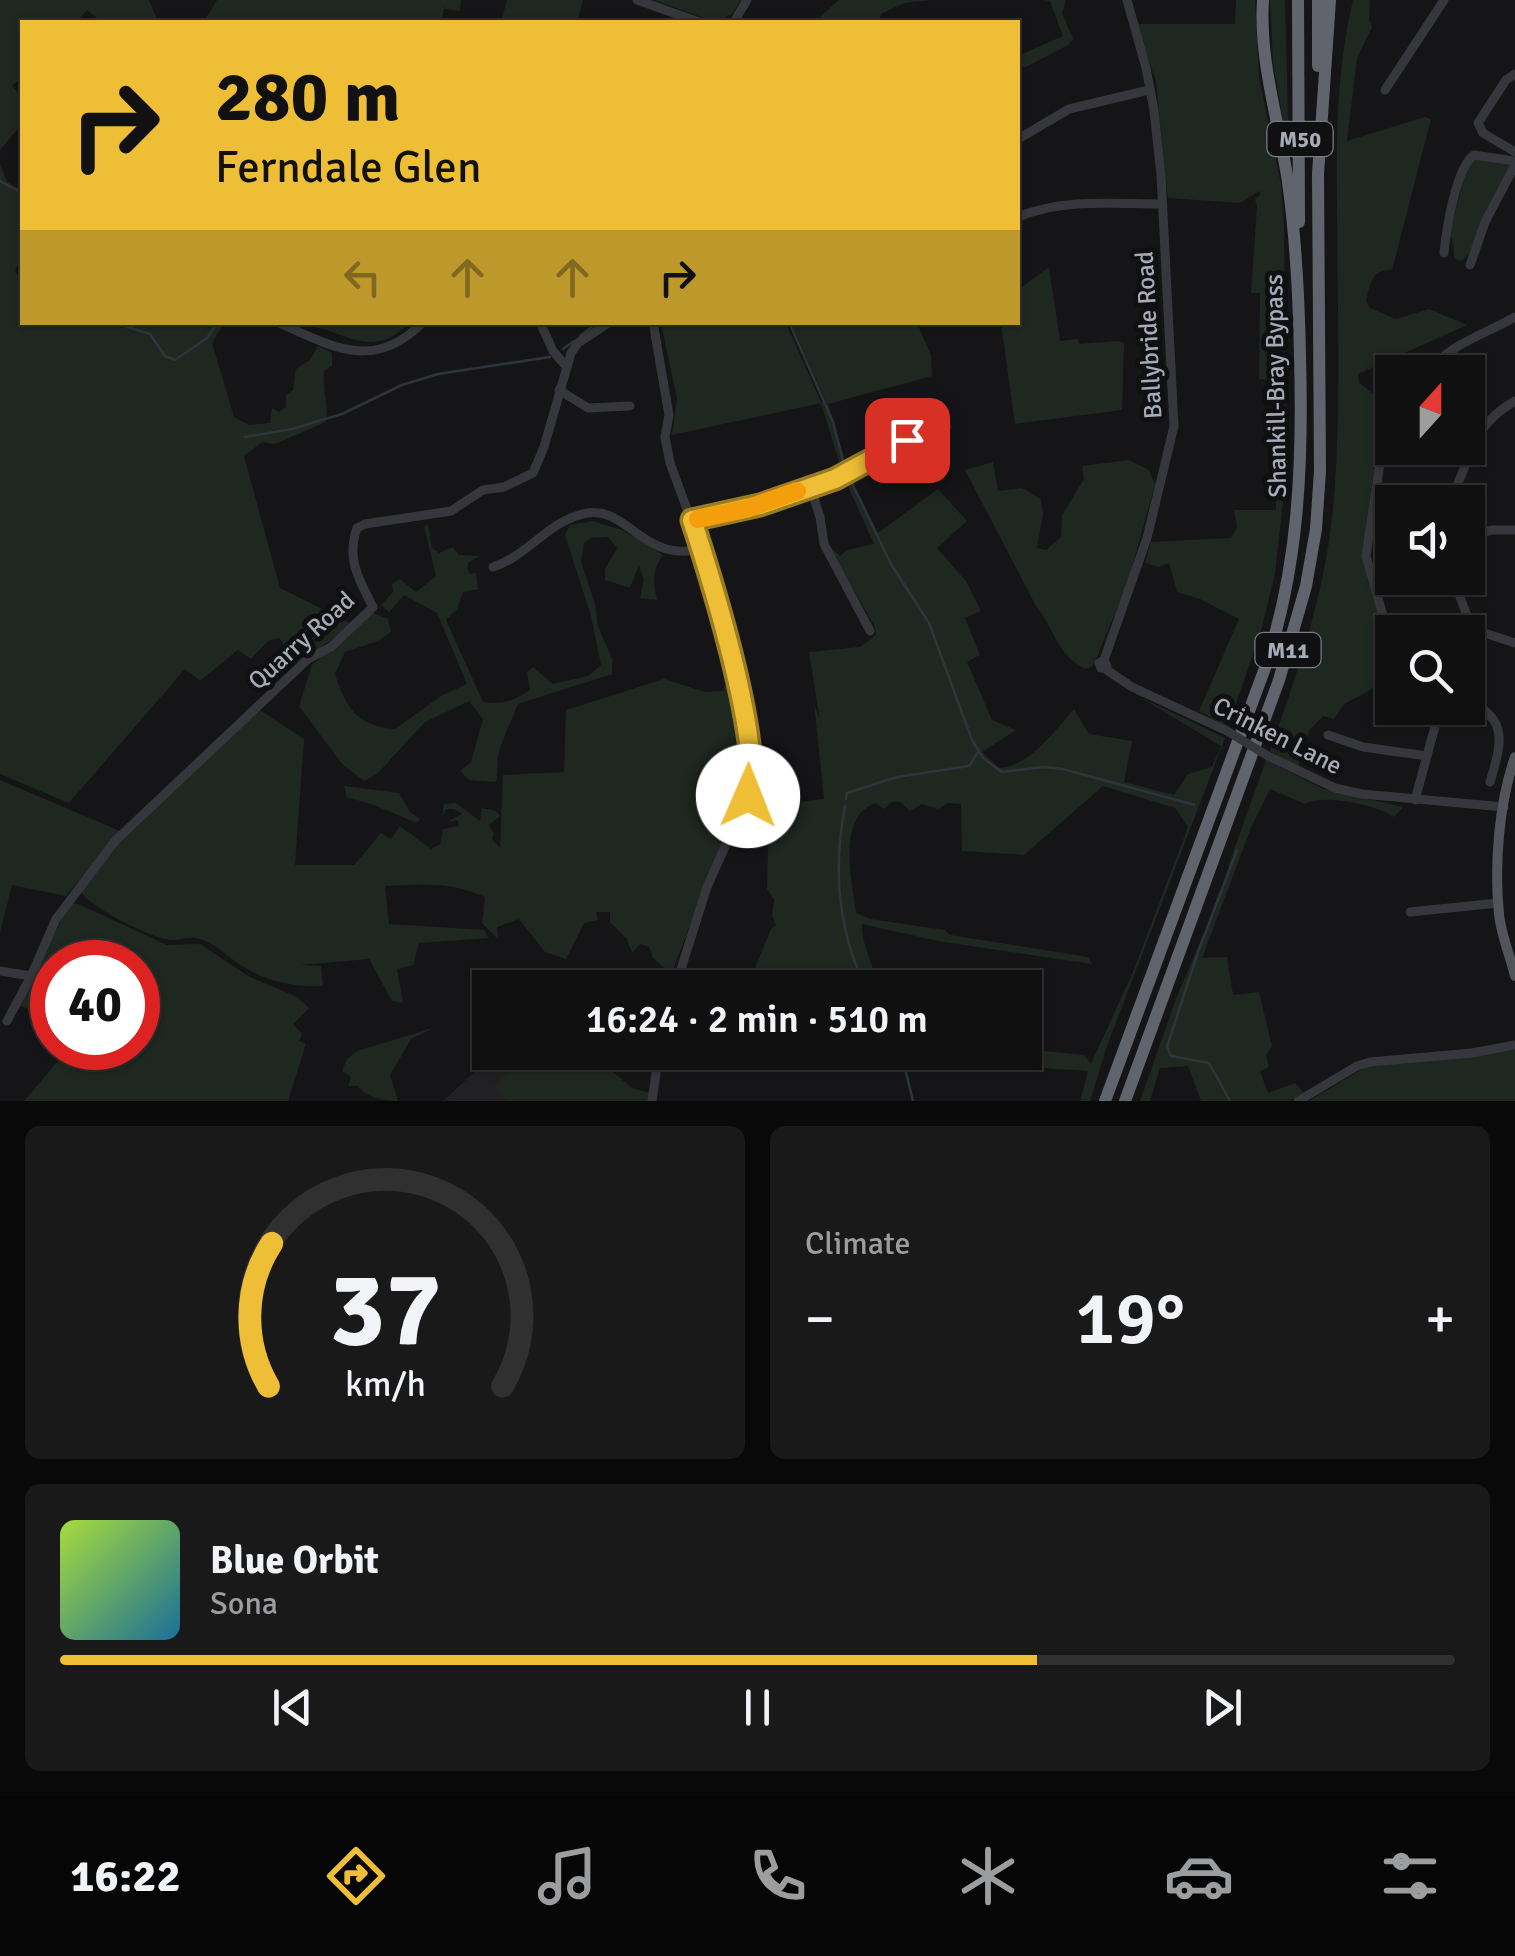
<!DOCTYPE html>
<html lang="en">
<head>
<meta charset="utf-8">
<style>
  body { margin:0; font-family:Signika,sans-serif; background:#19191a; color:#f1f3f6; height:100vh; display:flex; flex-direction:column; font-size:38px; white-space:nowrap }
  * { box-sizing:border-box; margin:0 }
  p { font-size:32px; color:#9c9d9f }
  .icon { flex:none; width:55px; height:55px; fill:none; stroke:currentColor; stroke-width:2; stroke-linecap:round; stroke-linejoin:round }
  .map { position:relative; height:1101px; overflow:hidden }
  .sheet { display:flex; flex-direction:column; gap:25px; padding:25px; background:#090909; flex:1 }
  .sheet>* { flex:none }
  .banner { position:absolute; left:20px; top:20px; width:1000px; height:305px; border-radius:0px; box-shadow:0 2px 8px #0004,0 0 0 2px #303031; background:#edbe36; color:#111; overflow:hidden }
  .needle { width:65px; rotate:21deg }
  .buttons { position:absolute; left:1375px; top:355px; display:grid; gap:20px }
  .buttons a { display:grid; place-items:center; width:110px; height:110px; border-radius:0px; background:#101011; box-shadow:0 2px 8px #0004,0 0 0 2px #303031; font-size:50px }
  .speed { position:absolute; left:30px; top:940px; display:flex; gap:20px; font-size:50px; font-weight:700; text-align:center }
  .speed>* { display:grid; place-content:center; width:130px; height:130px; border-radius:50%; background:#101011; box-shadow:0 2px 8px #0004,0 0 0 2px #303031; line-height:1 }
  .speed .limit { border:15px solid #d22; background:#fff; color:#111 }
  .pin { position:absolute; display:grid; place-items:center; width:85px; height:85px; color:#fff; margin:-42px; border-radius:20px; box-shadow:0 5px 15px #0006 }
  .me { position:absolute; width:110px; margin:-55px; rotate:1deg; stroke-linejoin:round; filter:drop-shadow(0 0 8px #0008) }
  .turn { display:flex; align-items:center; gap:35px; height:210px; padding:0 30px; font-size:45px }
  .turn .icon { width:130px; height:130px; stroke-width:2.5 }
  .turn b { display:block; font-size:70px; line-height:85px }
  .lanes { display:flex; align-items:center; height:95px; padding:0 30px; background:#0003; justify-content:center; gap:50px; direction:ltr }
  .lanes .off { opacity:.35 }
  .big { font-size:75px; font-weight:600; line-height:1.1 }
  .sheet .widget { flex:1; display:flex; flex-direction:column; justify-content:center; gap:15px; min-width:0; padding:0 35px; border-radius:15px; background:#19191a }
  .sheet .dial { align-items:center; gap:0 }
  .dial svg { height:260px; overflow:visible; fill:none; stroke:#303031; stroke-width:7; stroke-linecap:round; text-anchor:middle }
  .dial text { fill:#f1f3f6; stroke:none }
  .song { display:flex; align-items:center; gap:30px }
  .cover { width:120px; height:120px; border-radius:15px; background:linear-gradient(135deg,hsl(80 70% 55%),hsl(200 70% 35%)) }
  .played { height:10px; border-radius:5px; background:linear-gradient(90deg,#edbe36 70%,#303031 70%) }
  .keys { display:flex; justify-content:space-around; direction:ltr }
  .heat { display:flex; justify-content:space-between; align-items:center; font-size:55px; direction:ltr }
  .sheet .tiles { flex:1; display:grid; gap:25px; grid-template-columns:1fr 1fr }
  .widget:last-child { grid-column:span 2 }
  .trip { position:absolute; left:472px; top:970px; width:570px; height:100px; border-radius:0px; background:#101011; box-shadow:0 2px 8px #0004,0 0 0 2px #303031; font-weight:600; line-height:100px; text-align:center }
  .tabs { display:flex; height:160px; justify-content:space-around; align-items:center; background:#060607; color:#9c9d9f }
  .tabs .icon { width:70px; height:70px }
  .tabs .active { color:#edbe36 }
  .tabs b { font-size:45px; color:#f1f3f6 }
  .map>svg:first-child { display:block }
  .built { fill:#212124 }
  .green { fill:#1f2721 }
  .lines { fill:none; stroke-linecap:round; stroke-linejoin:round }
  .stream { stroke:#2d353c; stroke-width:2.5 }
  .minor { stroke:#36373c; stroke-width:9 }
  .major { stroke:#52535b; stroke-width:10 }
  .highway { stroke:#62646d; stroke-width:12 }
  .minor-bridge { stroke:#36373c; stroke-width:9 }
  .route-casing { stroke:#9a7c23; stroke-width:25 }
  .route { stroke:#edbe36; stroke-width:18 }
  .slow { stroke:#f59e0b; stroke-width:18 }
  .labels { text-anchor:middle; stroke-width:10; stroke-linejoin:round; paint-order:stroke }
  .shield { fill:#101012; stroke:#7a7c86; stroke-width:2.5 }
  .shield-label { font-size:22px; font-weight:bold; fill:#a7abb7 }
  .street-label { font-size:25px; fill:#a7abb7; stroke:#101012 }
</style>
</head>
<body>
<div class="map">
<svg width="1515" height="1101" viewBox="0 0 1515 1101">
  <rect width="100%" height="100%" fill="#151517"/>
  <path class="built" d="M496,1052L574,1053L601,1062L632,1088L649,1093L648,1101H443Z"/>
  <g class="green">
    <path d="M0,0H149L158,22H102L87,10L76,22H22V76L12,86L22,97V124L0,150Z"/>
    <path d="M217,0H461L460,11L445,9V5L441,22H204Z"/>
    <path d="M507,0H583L577,22H501Z"/>
    <path d="M654,0H741L732,14L715,22Z"/>
    <path d="M839,0H932L904,3L881,14L879,22H830L820,17Z"/>
    <path d="M1043,0H1066L1062,13L1073,39L1068,45L1026,67H1018V56L1063,36L1050,1Z"/>
    <path d="M1236,0H1255L1259,77L1281,184L1284,222L1286,474L1275,574L1261,631L1228,727L1199,711L1239,619L1200,599L1177,592L1169,563L1158,567L1145,563L1151,542L1231,538L1237,527L1234,510H1276L1275,449L1280,443L1275,437L1280,431L1281,380L1259,379L1260,293H1251L1257,207L1255,199L1261,194L1259,191L1240,203L1168,198L1156,81L1136,24H1235Z"/>
    <path d="M1270,0H1285L1289,155L1273,62Z"/>
    <path d="M1353,0H1370L1369,19L1372,27L1357,58L1347,141L1425,117L1431,119L1392,270C1371,270 1371,282 1366,301L1370,308L1396,319L1429,309L1467,325L1358,374L1359,383L1392,408L1378,452L1365,536L1363,555L1368,580L1388,640L1372,689L1344,704L1334,719L1323,716L1309,731L1298,767L1270,751C1298,672 1325,593 1333,509C1342,408 1337,305 1337,204C1336,135 1337,67 1353,0Z"/>
    <path d="M1475,159L1511,163L1469,253L1461,261L1455,259C1453,250 1454,243 1450,234L1466,169Z"/>
    <path d="M0,163L7,182L22,190V260L15,270L22,283V322L224,323L212,343L234,417L249,425L270,423L272,408L279,412L286,407V395L293,390L296,369L310,360L318,346L332,353V366L324,371C322,390 329,403 326,422L275,444L262,442L244,456L280,588L352,624L300,663L280,650L283,643L279,638L268,641L251,659L238,650L200,681L185,669L69,803L0,774Z"/>
    <path d="M1049,267L1060,341L1078,339L1079,344L1117,341L1124,343L1122,410L1015,424L1001,323L1018,322V290Z"/>
    <path d="M311,322H410V323C371,359 352,334 310,326Z"/>
    <path d="M661,323H786L821,402L827,404L791,323H917L931,355L932,376L828,404L848,471L843,474L821,403L672,435L677,399Z"/>
    <path d="M1129,460L1149,470L1155,485L1127,585L1093,666L1086,669C1057,656 1055,629 1036,606L965,470L993,462L998,491L1022,488L1041,499L1043,514L1037,548L1046,550L1061,537L1062,515L1084,479L1082,466Z"/>
    <path d="M852,481L878,533L938,489L967,521L937,548L966,581L981,611L965,618L980,655L967,662L992,720L1016,730L982,752L999,768C1029,767 1055,730 1074,709L1089,734L1132,741L1124,782L1174,795L1188,774L1212,767L1221,746L1138,696L1225,738L1107,1046L1090,1101H1080L1088,1071L960,1062L902,1064L770,1053L1025,1052V1049L1084,1055L1091,1064L1133,972L1188,827L1175,808L1103,786L1024,855L962,851L961,804L947,803L939,809L922,804L910,811L900,802H892L884,809L876,803C836,816 852,880 856,913L870,919L945,930L950,935L1088,957L1092,964L938,941L862,924C862,948 874,964 878,987L747,988L771,929L776,925L772,916L774,899L767,889L769,812L773,805L824,799L814,704L820,720L809,652L860,647L876,635L875,627L828,545L840,556L847,550L874,544L847,484Z"/>
    <path d="M592,521L622,530L663,555C652,569 653,584 657,600L640,598L644,580L639,565L630,588L605,580V569L617,548L608,537L591,538L584,543L581,562L595,604L598,626L612,659V674L518,704C512,720 501,741 498,757C497,766 498,773 496,782L469,780L460,771L471,762L483,719L469,701L425,722L377,774L364,781L342,764L299,706L312,665L373,613L388,619L391,632L378,641L345,652L335,674C346,708 357,726 395,729L441,696L467,684L437,613L404,595L389,612L381,605L393,592L392,584L400,579L416,592L436,576L424,526L428,525L432,548L439,553L453,547L459,555L480,556L469,562L467,568L470,574L476,573L478,589L463,592L457,609L446,620L483,702C502,705 514,701 530,690L527,673L533,667L553,684L588,676L601,665L591,616L565,535L570,525Z"/>
    <path d="M664,679L705,692L723,691L727,680L748,780L671,974L653,958L649,947L640,944L632,953L627,939L610,922V912H596L598,920L584,923L566,959L545,952L519,919L497,927L498,939L482,923L485,897C451,881 421,884 385,886L389,924L484,930L489,938L419,943L413,965L397,969L403,1003L392,1001L369,959L300,965L321,966L323,986C296,988 265,981 242,966C229,958 217,945 203,940C192,935 183,940 172,940C154,940 85,905 79,889L111,849L258,709L304,739L295,865H354L381,833L391,839L400,826L431,849L440,844L443,829L459,826L458,820L447,822L462,814L454,809H446L442,818L444,804L456,803L480,821L482,808L496,811L500,816L489,825L494,834L492,839L500,848L503,775L564,772L566,710Z"/>
    <path d="M1266,760L1321,788L1403,807L1394,817C1379,806 1323,793 1305,804L1270,789L1251,828L1202,958L1227,957L1233,995L1259,992L1272,1046L1266,1055L1269,1067L1260,1071L1268,1093L1295,1083L1305,1094L1289,1101H1201L1188,1066L1160,1068L1150,1101H1140L1177,996L1226,882L1229,864Z"/>
    <path d="M0,780L120,831L66,896L12,885L0,933Z"/>
    <path d="M344,786L399,793L410,812L420,819L417,823L374,805L347,797Z"/>
    <path d="M70,903L78,904L167,945L200,944L250,977L297,997L309,1008L293,1024L302,1034L299,1041L306,1044L288,1101H24L69,1048H138V962H52V1018L18,1005Z"/>
    <path d="M436,1027L411,1039L390,1075L398,1101C383,1101 367,1098 358,1086H348L351,1077L342,1071L347,1059L357,1051Z"/>
    <path d="M1515,1050V1101H1309L1366,1067Z"/>
    <path d="M574,1052L601,1062L632,1088L649,1093L648,1101H507L494,1087L525,1053Z"/>
  </g>
  <g class="lines">
    <g class="stream">
      <path d="M0,181L22,193"/>
      <path d="M112,322L150,334L165,356L175,360L207,338L218,322"/>
      <path d="M789,322L833,422L845,468"/>
      <path d="M580,336L598,322"/>
      <path d="M563,349L574,341"/>
      <path d="M245,437L292,429L342,414L402,385L438,374L550,357"/>
      <path d="M849,477L891,564L929,623L972,740L983,758L1002,772L1044,767L1063,769L1195,805"/>
      <path d="M846,799L847,793L897,777L969,766L978,752"/>
      <path d="M845,806C833,868 838,931 866,988"/>
      <path d="M901,1052L913,1101"/>
      <path d="M1230,1101L1209,1063L1171,1056L1167,1047L1198,952L1237,850"/>
    </g>
    <g class="minor">
      <path d="M637,0L699,22"/>
      <path d="M734,22L747,0"/>
      <path d="M1515,74L1506,80L1478,123L1483,133L1515,152"/>
      <path d="M1385,90L1444,0"/>
      <path d="M1018,139L1069,109L1149,90"/>
      <path d="M1018,217C1063,198 1112,204 1161,204"/>
      <path d="M1444,253C1446,231 1456,167 1474,155L1515,161"/>
      <path d="M1470,265L1485,222L1515,165"/>
      <path d="M277,322C331,346 374,373 423,322"/>
      <path d="M540,322L553,351L565,365"/>
      <path d="M653,322L669,415L665,437L670,463L705,558L730,654L754,772L748,795L707,887L675,988"/>
      <path d="M1428,372C1451,343 1484,335 1515,317"/>
      <path d="M559,390L588,408L630,406"/>
      <path d="M1392,422L1383,444L1366,556L1392,647"/>
      <path d="M810,486L820,517L824,544L870,631"/>
      <path d="M1447,502C1450,495 1456,489 1459,481C1474,445 1477,423 1515,401"/>
      <path d="M692,520L761,505L835,479L907,441L947,427"/>
      <path d="M1468,535L1493,530H1515"/>
      <path d="M493,567C528,556 549,520 587,513C628,506 642,563 701,549"/>
      <path d="M1453,578L1472,629L1515,643"/>
      <path d="M1104,660L1147,538L1174,426L1161,175L1154,110L1146,68L1127,0"/>
      <path d="M1104,660L1107,666L1101,668L1099,663Z"/>
      <path d="M1104,668L1132,687L1227,731"/>
      <path d="M1468,701C1510,719 1501,745 1490,782"/>
      <path d="M1328,735L1363,747L1427,756"/>
      <path d="M1268,756L1335,788L1362,794L1504,807"/>
      <path d="M1415,800L1440,708"/>
      <path d="M1410,912L1498,903"/>
      <path d="M0,971L31,976L56,919L115,841L308,659L331,647L373,607C359,580 346,559 357,528L365,524L451,511L483,490L504,487L533,473L544,447L571,353L578,343L610,322"/>
      <path d="M7,1021L31,976"/>
      <path d="M652,1101L659,1052"/>
      <path d="M1298,1101L1357,1066L1370,1062L1472,1053L1515,1045"/>
    </g>
    <path class="major" d="M1515,757C1499,803 1494,865 1499,914C1501,935 1510,955 1515,976"/>
    <g class="highway">
      <path d="M1298,0L1299,222"/>
      <path d="M1318,0V66"/>
      <path d="M1105,1101L1265,668C1299,566 1303,463 1300,357C1299,299 1296,240 1288,182C1279,121 1259,62 1263,0"/>
      <path d="M1125,1101L1279,680L1306,586L1316,529L1320,471L1318,174L1330,0"/>
    </g>
    <path class="minor-bridge" d="M1227,731L1268,756"/>
  </g>
  <g class="lines">
    <g class="route-casing">
      <path id="route" d="M748,796C764,747 710,575 692,520L760,505L835,479L907,440"/>
    </g>
    <use href="#route" class="route"/>
    <path class="slow" d="M698,519L746,509L797,491"/>
  </g>
  <g class="labels">
    <g class="shield">
      <rect x="1267.5" y="122" width="65" height="34" rx="8"/>
      <rect x="1255.5" y="633" width="65" height="34" rx="8"/>
    </g>
    <g class="shield-label">
      <text x="1300" y="147">M50</text>
      <text x="1288" y="658">M11</text>
    </g>
    <g class="street-label">
      <text transform="translate(1148 335) rotate(-93)" y="9">Ballybride Road</text>
      <text transform="translate(1275 386) rotate(-91)" y="9">Shankill-Bray Bypass</text>
      <text transform="translate(301 640) rotate(-42)" y="9">Quarry Road</text>
      <text transform="translate(1278 735) rotate(27)" y="9">Crinken Lane</text>
    </g>
  </g>
</svg>
<div class="buttons">
<a><svg class="needle" viewBox="-14 -14 28 28"><path d="M0-13l5 13h-10z" fill="#e53935"/><path d="M0 13l5-13h-10z" fill="#9c9d9f"/></svg></a>
<a><svg class="icon" aria-label="sound" viewBox="0 0 24 24"><path d="M4 9h4l5-4v14l-5-4H4zM17 9q2 3 0 6"/></svg></a>
<a><svg class="icon" aria-label="search" viewBox="0 0 24 24"><circle cx="10" cy="10" r="6"/><path d="M15 15l6 6"/></svg></a>
</div>
<div class="speed"><div class="limit">40</div></div>
<div class="pin" style="left:907px;top:440px;background:#d93025"><svg class="icon" aria-label="arrive" viewBox="0 0 24 24"><path d="M6 21V4h12l-3 4 3 4H6"/></svg></div>
<svg class="me" style="left:748px;top:796px" viewBox="-20 -20 40 40"><circle r="19" fill="#fff"/><path d="M0-13L10 11 0 6-10 11z" fill="#edbe36"/></svg>
<div class="trip">16:24 · 2 min · 510 m</div>
<div class="banner">
<div class="turn"><svg class="icon" aria-label="right" viewBox="0 0 24 24"><path d="M7 20v-9h11M14 6l5 5-5 5"/></svg><div><b>280 m</b>Ferndale Glen</div></div>
<div class="lanes"><svg class="icon off" aria-label="left" viewBox="0 0 24 24"><path d="M17 20v-9H6M10 6l-5 5 5 5"/></svg><svg class="icon off" aria-label="ahead" viewBox="0 0 24 24"><path d="M12 20V5M6 11l6-6 6 6"/></svg><svg class="icon off" aria-label="ahead" viewBox="0 0 24 24"><path d="M12 20V5M6 11l6-6 6 6"/></svg><svg class="icon" aria-label="right" viewBox="0 0 24 24"><path d="M7 20v-9h11M14 6l5 5-5 5"/></svg></div>
</div>
</div>
<section class="sheet">
<div class="tiles">
<div class="widget dial"><svg viewBox="0 0 100 80">
<path d="M14 69A42 42 0 1 1 86 69"/>
<path d="M14 69A42 42 0 0 1 15 25" stroke="#edbe36"/>
<text x="50" y="56" font-size="32" font-weight="700">37</text>
<text x="50" y="72" font-size="11">km/h</text>
</svg></div>
<div class="widget"><p>Climate</p>
<div class="heat"><a>−</a><b class="big">19°</b><a>+</a></div>
</div>
<div class="widget">
<div class="song"><i class="cover"></i><div><b>Blue Orbit</b><p>Sona</p></div></div>
<div class="played"></div>
<div class="keys"><svg class="icon" aria-label="previous" viewBox="0 0 24 24"><path d="M18 5L8 12l10 7zM5 5v14"/></svg><svg class="icon" aria-label="pause" viewBox="0 0 24 24"><path d="M8 5v14M16 5v14"/></svg><svg class="icon" aria-label="next" viewBox="0 0 24 24"><path d="M6 5l10 7-10 7zM19 5v14"/></svg></div>
</div>
</div>
</section>
<nav class="tabs">
<b>16:22</b>
<svg class="icon active" aria-label="directions" viewBox="0 0 24 24"><path d="M12 3l9 9-9 9-9-9zM9 14v-3h6M13 9l2 2-2 2"/></svg>
<svg class="icon" aria-label="music" viewBox="0 0 24 24"><path d="M9 18V5l10-2v13"/><circle cx="6" cy="18" r="3"/><circle cx="16" cy="16" r="3"/></svg>
<svg class="icon" aria-label="phone" viewBox="0 0 24 24"><path d="M5 4h4l2 5-3 2q2 4 5 5l2-3 5 2v4C11 20 4 13 5 4z"/></svg>
<svg class="icon" aria-label="climate" viewBox="0 0 24 24"><path d="M12 3v18M4 7l16 10M4 17L20 7"/></svg>
<svg class="icon" aria-label="car" viewBox="0 0 24 24"><path d="M5 17H2v-5l4-1 3-4h7l3 4 3 1v5h-3M9 17h6M6 11h13"/><circle cx="7" cy="17" r="2"/><circle cx="17" cy="17" r="2"/></svg>
<svg class="icon" aria-label="filters" viewBox="0 0 24 24"><path d="M4 7h16M4 17h16"/><circle cx="9" cy="7" r="2"/><circle cx="15" cy="17" r="2"/></svg>
</nav>
</body>
</html>
